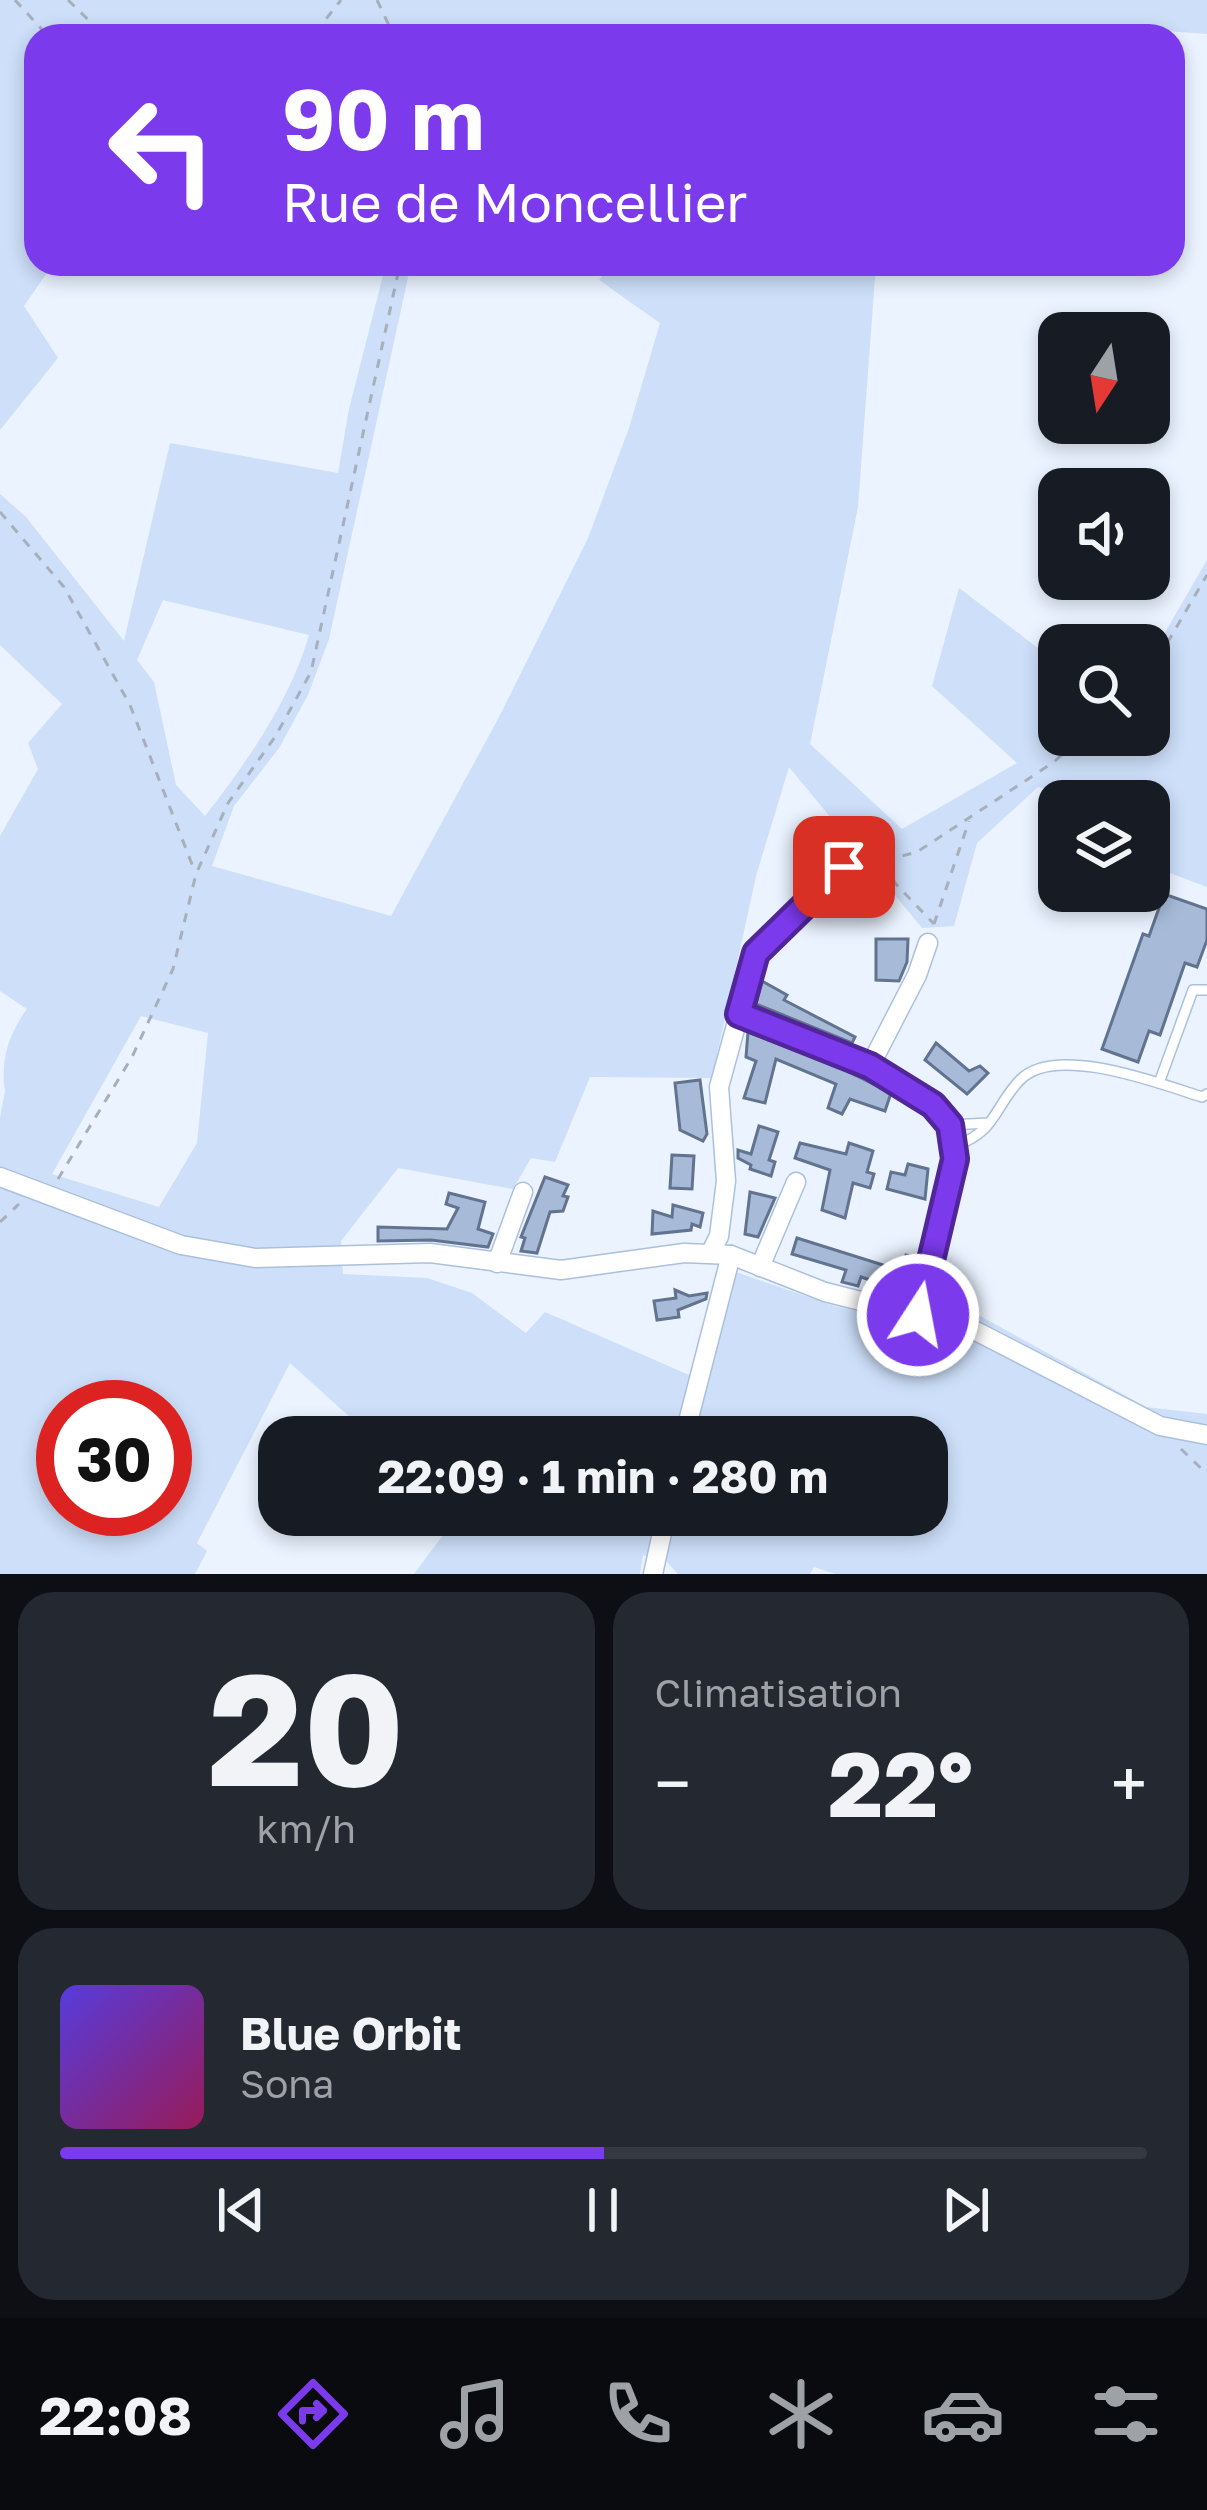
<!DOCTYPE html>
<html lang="fr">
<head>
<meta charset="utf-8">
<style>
  body { margin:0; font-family:"Golos Text",sans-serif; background:#242831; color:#f1f3f6; height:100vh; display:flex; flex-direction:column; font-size:45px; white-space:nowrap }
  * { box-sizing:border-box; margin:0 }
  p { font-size:39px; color:#9ea1a6 }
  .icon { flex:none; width:66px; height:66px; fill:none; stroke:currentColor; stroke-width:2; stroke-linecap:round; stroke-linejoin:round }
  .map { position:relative; height:1574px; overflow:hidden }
  .details { display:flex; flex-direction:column; gap:18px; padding:18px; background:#0d0f14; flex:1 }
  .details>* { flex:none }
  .guide { position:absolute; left:24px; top:24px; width:1161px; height:252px; border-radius:36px; box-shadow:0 6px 18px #0003; background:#7c3aed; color:#fff; overflow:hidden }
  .needle { width:78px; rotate:192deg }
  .buttons { position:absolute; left:1038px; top:312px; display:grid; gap:24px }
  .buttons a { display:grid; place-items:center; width:132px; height:132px; border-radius:24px; background:#171b24; box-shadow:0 6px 18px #0003; font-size:60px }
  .speed { position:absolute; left:36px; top:1380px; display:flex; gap:24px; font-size:60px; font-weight:700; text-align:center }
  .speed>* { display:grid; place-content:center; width:156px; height:156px; border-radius:50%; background:#171b24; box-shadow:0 6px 18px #0003; line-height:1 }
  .speed .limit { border:18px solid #d22; background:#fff; color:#111 }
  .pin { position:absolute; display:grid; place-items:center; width:102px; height:102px; color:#fff; margin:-51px; border-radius:24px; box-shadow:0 6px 18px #0006 }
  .me { position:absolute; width:132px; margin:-66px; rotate:11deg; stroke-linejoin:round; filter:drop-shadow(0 0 9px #0008) }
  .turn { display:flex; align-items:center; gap:42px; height:252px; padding:0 60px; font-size:54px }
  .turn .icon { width:156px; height:156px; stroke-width:2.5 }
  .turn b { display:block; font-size:84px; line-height:102px }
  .big { font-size:90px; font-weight:700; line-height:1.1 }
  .details .widget { flex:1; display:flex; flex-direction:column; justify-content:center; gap:18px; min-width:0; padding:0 42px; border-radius:36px; background:#242831 }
  .details .dial { align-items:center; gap:0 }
  .dial b { font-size:156px; line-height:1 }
  .song { display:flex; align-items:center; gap:36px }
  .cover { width:144px; height:144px; border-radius:18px; background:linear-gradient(135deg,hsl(250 70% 55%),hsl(330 70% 35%)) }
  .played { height:12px; border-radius:6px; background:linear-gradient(90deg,#7c3aed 50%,#363941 50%) }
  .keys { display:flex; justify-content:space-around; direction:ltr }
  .heat { display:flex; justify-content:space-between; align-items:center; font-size:66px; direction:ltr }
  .details .tiles { flex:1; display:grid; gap:18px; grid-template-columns:1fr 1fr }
  .widget:last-child { grid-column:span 2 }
  .trip { position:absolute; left:258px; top:1416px; width:690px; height:120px; border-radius:36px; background:#171b24; box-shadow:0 6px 18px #0003; font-weight:700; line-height:120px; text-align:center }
  .menu { display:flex; height:192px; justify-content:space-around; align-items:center; background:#090b0e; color:#9ea1a6 }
  .menu .icon { width:84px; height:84px }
  .menu .selected { color:#7c3aed }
  .menu b { font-size:54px; color:#f1f3f6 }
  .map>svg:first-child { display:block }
  .green { fill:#cddff9; fill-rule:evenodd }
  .building { fill:#a7bbd8; stroke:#61738e; stroke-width:3 }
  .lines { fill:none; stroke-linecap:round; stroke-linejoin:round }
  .service-casing { stroke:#abc0dd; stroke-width:12 }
  .minor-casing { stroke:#abc0dd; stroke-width:21 }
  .path { stroke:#a7afbb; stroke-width:3; stroke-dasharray:9 9; stroke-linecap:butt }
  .service { stroke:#fff; stroke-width:9 }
  .minor { stroke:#fff; stroke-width:18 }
  .route-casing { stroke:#51269a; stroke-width:30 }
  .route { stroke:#7c3aed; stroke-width:21 }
</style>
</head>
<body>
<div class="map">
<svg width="1207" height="1574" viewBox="0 0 1207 1574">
  <rect width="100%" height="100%" fill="#eaf3ff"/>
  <g class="green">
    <path d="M0,0H1207V34L1128,28V36H36V264H53L24,306L58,358L0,430Z"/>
    <path d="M386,264H411L329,639L308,695L279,748L234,806L212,866L391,916L498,719L588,538L629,428L660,323L599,280L612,264H876L858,507L810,744L902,829L1017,763L932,686L959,588L1059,664V735H1149V660L1207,560V887L1149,865V848L1161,818L1149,815V801H1095L1038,787L977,843L954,926L922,928L789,767L756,876L712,1078L590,1077L555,1162L531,1158L513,1189L398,1168L341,1241L343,1274L427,1278L472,1293L526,1333L545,1312L705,1382L736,1272L834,1306L926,1327L938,1293L1146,1407L1207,1414V1574H835L814,1567L810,1574H678L666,1561L643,1555L640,1574H414L458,1515H927V1437H372L290,1363L197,1543L207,1551L195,1574H0V1118L5,1091C0,1060 9,1034 27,1009L0,991V836L38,769L28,743L62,704L0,645V494L26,517L124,641L170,443L338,473L349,409ZM163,600L309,635C290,701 247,762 205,816L176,785L154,682L137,660ZM141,1016L208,1033L197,1143L159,1207L52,1174ZM63,1407H165V1509H63Z"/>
  </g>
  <g class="building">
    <path d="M1164,894L1207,909V940L1197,967L1185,963L1160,1035L1149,1031L1138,1062L1102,1049L1143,934L1149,936Z"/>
    <path d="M876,939H908L907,962L899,981L876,980Z"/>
    <path d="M762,981L787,995L784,1000L855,1037L852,1043L756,1004Z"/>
    <path d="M748,1032L837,1066L891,1093L885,1111L850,1099L842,1114L828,1108L836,1084L776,1059L765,1103L744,1098L756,1061L746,1057Z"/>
    <path d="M936,1043L969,1071L980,1066L988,1073L967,1094L925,1060Z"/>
    <path d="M700,1080L707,1134L703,1141L680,1130L675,1083Z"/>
    <path d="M759,1126L778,1132L769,1160L775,1162L771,1176L750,1169L751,1165L738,1158V1150L751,1154Z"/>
    <path d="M800,1143L846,1154L849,1143L873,1151L867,1172L874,1174L870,1188L853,1183L845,1218L822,1210L830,1170L795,1158Z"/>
    <path d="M672,1155L694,1156L692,1189L670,1188Z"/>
    <path d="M908,1164L928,1169L925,1199L887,1189L891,1172L905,1175Z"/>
    <path d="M545,1177L568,1185L563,1196L568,1197L563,1211L550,1212L537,1253L521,1251L525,1238L521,1237Z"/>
    <path d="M750,1192L775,1198L758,1237L745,1234Z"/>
    <path d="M449,1193L485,1202L478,1229L493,1234L488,1247L431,1240L378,1241V1227L447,1229L458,1208L446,1204Z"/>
    <path d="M673,1205L703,1213L700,1227L692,1224L691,1230L652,1234L653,1211L672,1217Z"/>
    <path d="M797,1238L902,1271L906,1255L919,1258L909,1293L861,1277L858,1286L842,1282L846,1270L792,1254Z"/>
    <path d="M675,1290L689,1296L707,1293L706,1299L678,1310L679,1317L657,1320L654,1301L676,1298Z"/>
  </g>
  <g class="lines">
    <g class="service-casing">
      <g id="service">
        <path d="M1159,1083L1193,990H1207"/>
        <path d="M950,1125L989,1123"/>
        <path d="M955,1146C997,1131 994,1107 1020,1080C1055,1043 1161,1084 1202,1097L1207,1094"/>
      </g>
    </g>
    <g class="minor-casing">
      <g id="minor">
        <path d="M739,1014C793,1036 956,1082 955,1152C955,1191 927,1271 918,1314"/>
        <path d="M870,1066L917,975L928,943"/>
        <path d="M0,1177L181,1245L255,1258L430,1253L561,1270L684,1253L731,1255L825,1292L972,1329L1160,1426L1207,1435"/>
        <path d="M711,1252L719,1236L726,1181L719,1087L756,953L851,864"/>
        <path d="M497,1263L523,1192"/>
        <path d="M760,1267L796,1182"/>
        <path d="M684,1437L731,1255"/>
        <path d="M653,1574L666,1515"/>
      </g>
    </g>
    <g class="path">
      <path d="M15,0L48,36"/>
      <path d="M68,0L105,36"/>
      <path d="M377,0L394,36"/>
      <path d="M322,36L326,19L341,0"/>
      <path d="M0,512L64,587L130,705L195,872"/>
      <path d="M1149,674L1207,575"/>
      <path d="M867,857L891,859L917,852L1054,762L1083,735"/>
      <path d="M891,861L894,882L934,924"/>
      <path d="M934,924L969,821"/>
      <path d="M58,1179L132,1057L173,969L196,874L228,803L275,737L311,672L400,264"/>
      <path d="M0,1222L19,1204"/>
      <path d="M1181,1449L1207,1474"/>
    </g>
    <use href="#service" class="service"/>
    <use href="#minor" class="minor"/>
  </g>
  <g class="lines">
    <g class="route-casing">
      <path id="route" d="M844,867L756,953L739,1014L870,1066L933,1105L950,1125L955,1159L918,1315"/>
    </g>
    <use href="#route" class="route"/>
  </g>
</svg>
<div class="buttons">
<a><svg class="needle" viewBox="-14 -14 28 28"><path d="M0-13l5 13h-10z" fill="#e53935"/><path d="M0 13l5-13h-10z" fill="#9ea1a6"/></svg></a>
<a><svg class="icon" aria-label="sound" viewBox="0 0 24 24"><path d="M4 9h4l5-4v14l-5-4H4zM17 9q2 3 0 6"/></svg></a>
<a><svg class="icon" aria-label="search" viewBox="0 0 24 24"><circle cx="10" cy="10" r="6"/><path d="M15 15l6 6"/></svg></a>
<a><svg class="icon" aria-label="layers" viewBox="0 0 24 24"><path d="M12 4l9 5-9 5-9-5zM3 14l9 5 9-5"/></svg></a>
</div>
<div class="speed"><div class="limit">30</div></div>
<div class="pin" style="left:844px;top:867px;background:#d93025"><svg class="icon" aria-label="arrive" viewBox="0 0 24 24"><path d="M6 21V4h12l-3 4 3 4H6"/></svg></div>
<svg class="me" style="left:918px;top:1315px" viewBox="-20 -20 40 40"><circle r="17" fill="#7c3aed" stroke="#fff" stroke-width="3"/><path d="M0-11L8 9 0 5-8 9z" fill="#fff"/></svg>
<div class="trip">22:09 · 1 min · 280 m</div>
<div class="guide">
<div class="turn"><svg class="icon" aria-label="left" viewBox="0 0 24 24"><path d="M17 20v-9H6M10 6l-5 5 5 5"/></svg><div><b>90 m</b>Rue de Moncellier</div></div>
</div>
</div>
<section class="details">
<div class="tiles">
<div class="widget dial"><b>20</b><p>km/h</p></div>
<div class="widget"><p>Climatisation</p>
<div class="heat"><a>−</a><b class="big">22°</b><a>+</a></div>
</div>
<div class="widget">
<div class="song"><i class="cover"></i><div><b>Blue Orbit</b><p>Sona</p></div></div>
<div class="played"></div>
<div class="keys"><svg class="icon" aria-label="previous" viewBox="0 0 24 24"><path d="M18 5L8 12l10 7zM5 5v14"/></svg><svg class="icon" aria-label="pause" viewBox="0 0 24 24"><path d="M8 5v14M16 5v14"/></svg><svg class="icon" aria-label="next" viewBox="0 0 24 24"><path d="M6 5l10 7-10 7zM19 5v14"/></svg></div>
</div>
</div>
</section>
<nav class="menu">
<b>22:08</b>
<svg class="icon selected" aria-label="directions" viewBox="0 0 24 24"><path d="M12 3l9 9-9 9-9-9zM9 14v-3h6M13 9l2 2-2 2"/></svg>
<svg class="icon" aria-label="music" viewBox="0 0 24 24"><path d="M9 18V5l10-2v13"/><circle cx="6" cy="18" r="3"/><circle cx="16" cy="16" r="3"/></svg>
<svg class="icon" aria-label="phone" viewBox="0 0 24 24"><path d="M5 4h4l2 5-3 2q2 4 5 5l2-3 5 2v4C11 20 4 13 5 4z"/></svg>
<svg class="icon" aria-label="climate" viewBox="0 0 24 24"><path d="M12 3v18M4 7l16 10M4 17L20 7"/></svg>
<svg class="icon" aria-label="car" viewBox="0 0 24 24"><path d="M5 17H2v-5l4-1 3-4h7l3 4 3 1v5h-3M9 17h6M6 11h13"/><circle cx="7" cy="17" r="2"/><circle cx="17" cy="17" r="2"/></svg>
<svg class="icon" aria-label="filters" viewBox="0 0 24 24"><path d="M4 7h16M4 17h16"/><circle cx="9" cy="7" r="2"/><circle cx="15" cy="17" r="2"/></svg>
</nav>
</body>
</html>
